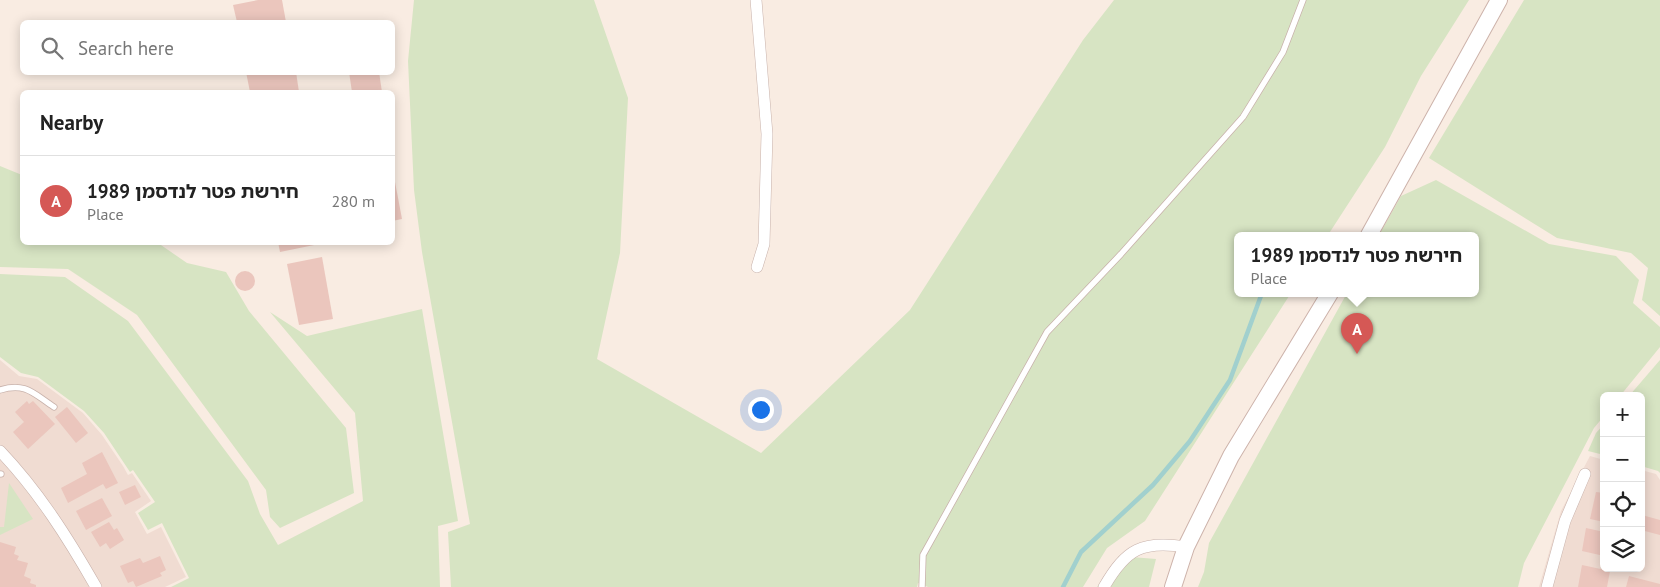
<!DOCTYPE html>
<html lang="en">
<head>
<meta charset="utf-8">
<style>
  body { margin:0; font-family:"PT Sans","Noto Sans Hebrew",sans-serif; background:#f6f6f6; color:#222 }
  .controls { position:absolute; right:15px; bottom:15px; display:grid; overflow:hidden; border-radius:8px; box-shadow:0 2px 12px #0003 }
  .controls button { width:45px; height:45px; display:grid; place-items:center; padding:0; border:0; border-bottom:1px solid #e0e0e0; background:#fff; color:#222; font:25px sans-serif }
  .you { position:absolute; left:760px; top:409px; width:18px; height:18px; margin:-12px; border:4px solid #fff; border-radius:50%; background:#1a73e8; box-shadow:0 0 0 8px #1a73e833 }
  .badge { display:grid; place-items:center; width:32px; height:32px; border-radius:50%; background:#d55855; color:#fff; font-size:16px; font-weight:700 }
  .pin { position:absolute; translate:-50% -41px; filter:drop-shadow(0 1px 2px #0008) }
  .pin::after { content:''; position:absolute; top:26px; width:18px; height:15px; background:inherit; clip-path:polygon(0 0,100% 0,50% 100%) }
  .popup { position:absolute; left:1234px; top:232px; width:245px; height:65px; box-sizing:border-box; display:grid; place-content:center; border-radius:8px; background:#fff; filter:drop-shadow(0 1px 4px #0005); font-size:16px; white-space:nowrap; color:#767676 }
  .popup b { font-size:19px; color:#222 }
  .popup::after { content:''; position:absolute; left:50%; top:100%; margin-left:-10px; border:10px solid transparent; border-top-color:#fff }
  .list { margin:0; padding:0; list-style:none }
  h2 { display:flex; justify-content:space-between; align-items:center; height:65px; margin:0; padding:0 20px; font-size:21px }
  h2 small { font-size:16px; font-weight:400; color:#767676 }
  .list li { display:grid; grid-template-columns:32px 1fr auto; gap:15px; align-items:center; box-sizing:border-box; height:90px; padding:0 20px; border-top:1px solid #e0e0e0 }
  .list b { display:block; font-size:19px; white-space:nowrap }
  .list p { margin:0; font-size:16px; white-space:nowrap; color:#767676 }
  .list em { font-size:16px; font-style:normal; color:#767676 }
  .icon { flex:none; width:28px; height:28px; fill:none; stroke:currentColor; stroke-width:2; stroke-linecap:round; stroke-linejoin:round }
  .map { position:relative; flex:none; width:1660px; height:587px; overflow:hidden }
  .search { position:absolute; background:#fff; box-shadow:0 2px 12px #0003; left:20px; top:20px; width:375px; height:55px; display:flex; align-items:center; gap:12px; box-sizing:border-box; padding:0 18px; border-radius:8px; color:#767676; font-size:19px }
  .panel { position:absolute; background:#fff; box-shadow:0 2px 12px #0003; left:20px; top:90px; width:375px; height:155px; border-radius:8px }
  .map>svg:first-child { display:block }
</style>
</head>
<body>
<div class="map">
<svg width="1660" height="587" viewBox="0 0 1660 587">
  <rect width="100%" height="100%" fill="#f9ece2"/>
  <!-- residential -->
  <g fill="#f0dcd2">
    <path d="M0,360L19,376L37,379L83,413L102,435L123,466L128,475L132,473L151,501L135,512L147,534L161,527L186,577L165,587H0Z"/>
    <path d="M1590,456L1604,460V568H1641V470L1656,474L1660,480V587H1539L1561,511Z"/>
  </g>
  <!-- green -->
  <g fill="#d7e4c3">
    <path d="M414,0H594L628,98L620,253L597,359L761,453L910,310L1083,40L1114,0H1469L1421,76L1385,147L1328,235H1238V293H1291L1145,521L1107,548L1083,587H928L918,583L917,587H451L448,532L470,524L422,252L414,190L408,61Z"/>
    <path d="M1524,0H1660V316L1642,300L1648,268L1631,253L1557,238L1429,158Z"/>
    <path d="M0,166L22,175V242L158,243L187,263L226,272L249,311L346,428L354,493L280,528L270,517L266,490L137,315L68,269L0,267Z"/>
    <path d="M1436,180L1549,244L1616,256L1639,280L1633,303L1660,327V347L1620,396H1604V416L1594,428L1524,563L1518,587H1198L1204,572L1209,543L1347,293H1476V235H1379L1401,196Z"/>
    <path d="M0,274L65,277L128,321L248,481L260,514L278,545L363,501L355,413L270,312L307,336L422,309L458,521L438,526L440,587H171L189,578L162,523L148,530L138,513L155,502L133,470L130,472L104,433L84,411L38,377L21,373L0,357Z"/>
    <path d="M1660,360V473L1658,471L1641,466V396H1629Z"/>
    <path d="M1604,424V455L1588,451L1596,433Z"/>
    <path d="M9,483L33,519L0,535V527H4Z"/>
    <path d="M1119,556L1156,559L1149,587H1097Z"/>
  </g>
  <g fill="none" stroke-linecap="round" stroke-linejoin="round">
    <!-- stream -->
    <path stroke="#a1d0ce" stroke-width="4.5" d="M1063,587L1081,552L1153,485L1190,441L1230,380L1262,293"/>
  </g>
  <!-- building -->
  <g fill="#ebc6bd">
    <path d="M258,0H282L286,22H237L233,5Z"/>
    <path d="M246,72H296L299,92H250Z"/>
    <path d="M349,72H379L382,92H352Z"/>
    <path d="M392,166L402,219L392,221Z"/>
    <path d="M278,242H324V243L280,252Z"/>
    <path d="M322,257L333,319L299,325L287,264Z"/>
    <circle cx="245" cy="281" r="10"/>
    <path d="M27,401L29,404L33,401L55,424L28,449L13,432L24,422L15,412Z"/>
    <path d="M67,407L88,433L76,443L55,417Z"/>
    <path d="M102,452L118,483L106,489L103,484L68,503L61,488L87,474L82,463Z"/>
    <path d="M135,485L141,497L125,505L119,492Z"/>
    <path d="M1596,492L1604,493V522L1590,519Z"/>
    <path d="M102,498L112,516L86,530L76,511Z"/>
    <path d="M1642,515L1660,520V535L1641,530Z"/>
    <path d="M109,522L114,530L117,528L124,540L110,549L106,543L100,547L91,532Z"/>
    <path d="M1586,528L1604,532V556L1582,551Z"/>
    <path d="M0,542L16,547L14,554L19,556L17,560L28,563L24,576L31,579L30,583L36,585V587H0Z"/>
    <path d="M160,556L166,570L160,573L162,576L136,587L133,581L128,583L120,566L140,558L143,563Z"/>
    <path d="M1582,565L1610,571L1607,587H1578Z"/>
    <path d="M1629,576L1660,584V587H1626Z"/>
  </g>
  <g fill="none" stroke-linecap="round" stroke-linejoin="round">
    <!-- lane casing -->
    <g stroke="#c8b2ab" stroke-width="7">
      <g id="lane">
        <path d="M0,390C26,382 34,394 54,407"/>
        <path d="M0,474H1"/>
        <path d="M922,587L923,555L1047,332L1121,254L1243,117L1283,52L1303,0"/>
      </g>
    </g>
    <!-- street casing -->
    <g stroke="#c8b2ab" stroke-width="12">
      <g id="street">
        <path d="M756,0L767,134L764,244L757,267"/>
        <path d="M0,451C39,492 68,538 96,587"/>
        <path d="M1104,587C1126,549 1142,540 1186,547"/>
        <path d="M1547,587L1565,521L1585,474"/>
      </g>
    </g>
    <!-- secondary casing -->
    <g stroke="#cdb3ab" stroke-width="18">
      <g id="secondary">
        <path d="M1369,235L1499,0"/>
        <path d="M1173,587L1186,547L1231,456L1330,293"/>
      </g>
    </g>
    <!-- lane -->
    <use href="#lane" stroke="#fff" stroke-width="5.5"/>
    <!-- street -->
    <use href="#street" stroke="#fff" stroke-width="11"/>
    <!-- secondary -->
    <use href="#secondary" stroke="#fff" stroke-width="16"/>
  </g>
</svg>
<div class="controls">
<button>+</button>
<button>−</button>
<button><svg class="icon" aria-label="locate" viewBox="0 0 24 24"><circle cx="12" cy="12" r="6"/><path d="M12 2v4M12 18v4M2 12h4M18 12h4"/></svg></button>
<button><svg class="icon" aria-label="layers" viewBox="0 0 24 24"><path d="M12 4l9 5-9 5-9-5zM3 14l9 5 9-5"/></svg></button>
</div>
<div class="you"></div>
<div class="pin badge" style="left:1357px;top:354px">A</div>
<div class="popup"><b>חירשת פטר לנדסמן 1989</b>Place</div>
<div class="search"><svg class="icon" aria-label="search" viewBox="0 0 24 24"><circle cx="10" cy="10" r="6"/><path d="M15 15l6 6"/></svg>Search here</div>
<section class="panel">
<h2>Nearby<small></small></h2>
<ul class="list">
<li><span class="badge">A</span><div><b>חירשת פטר לנדסמן 1989</b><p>Place</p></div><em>280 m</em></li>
</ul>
</section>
</div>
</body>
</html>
